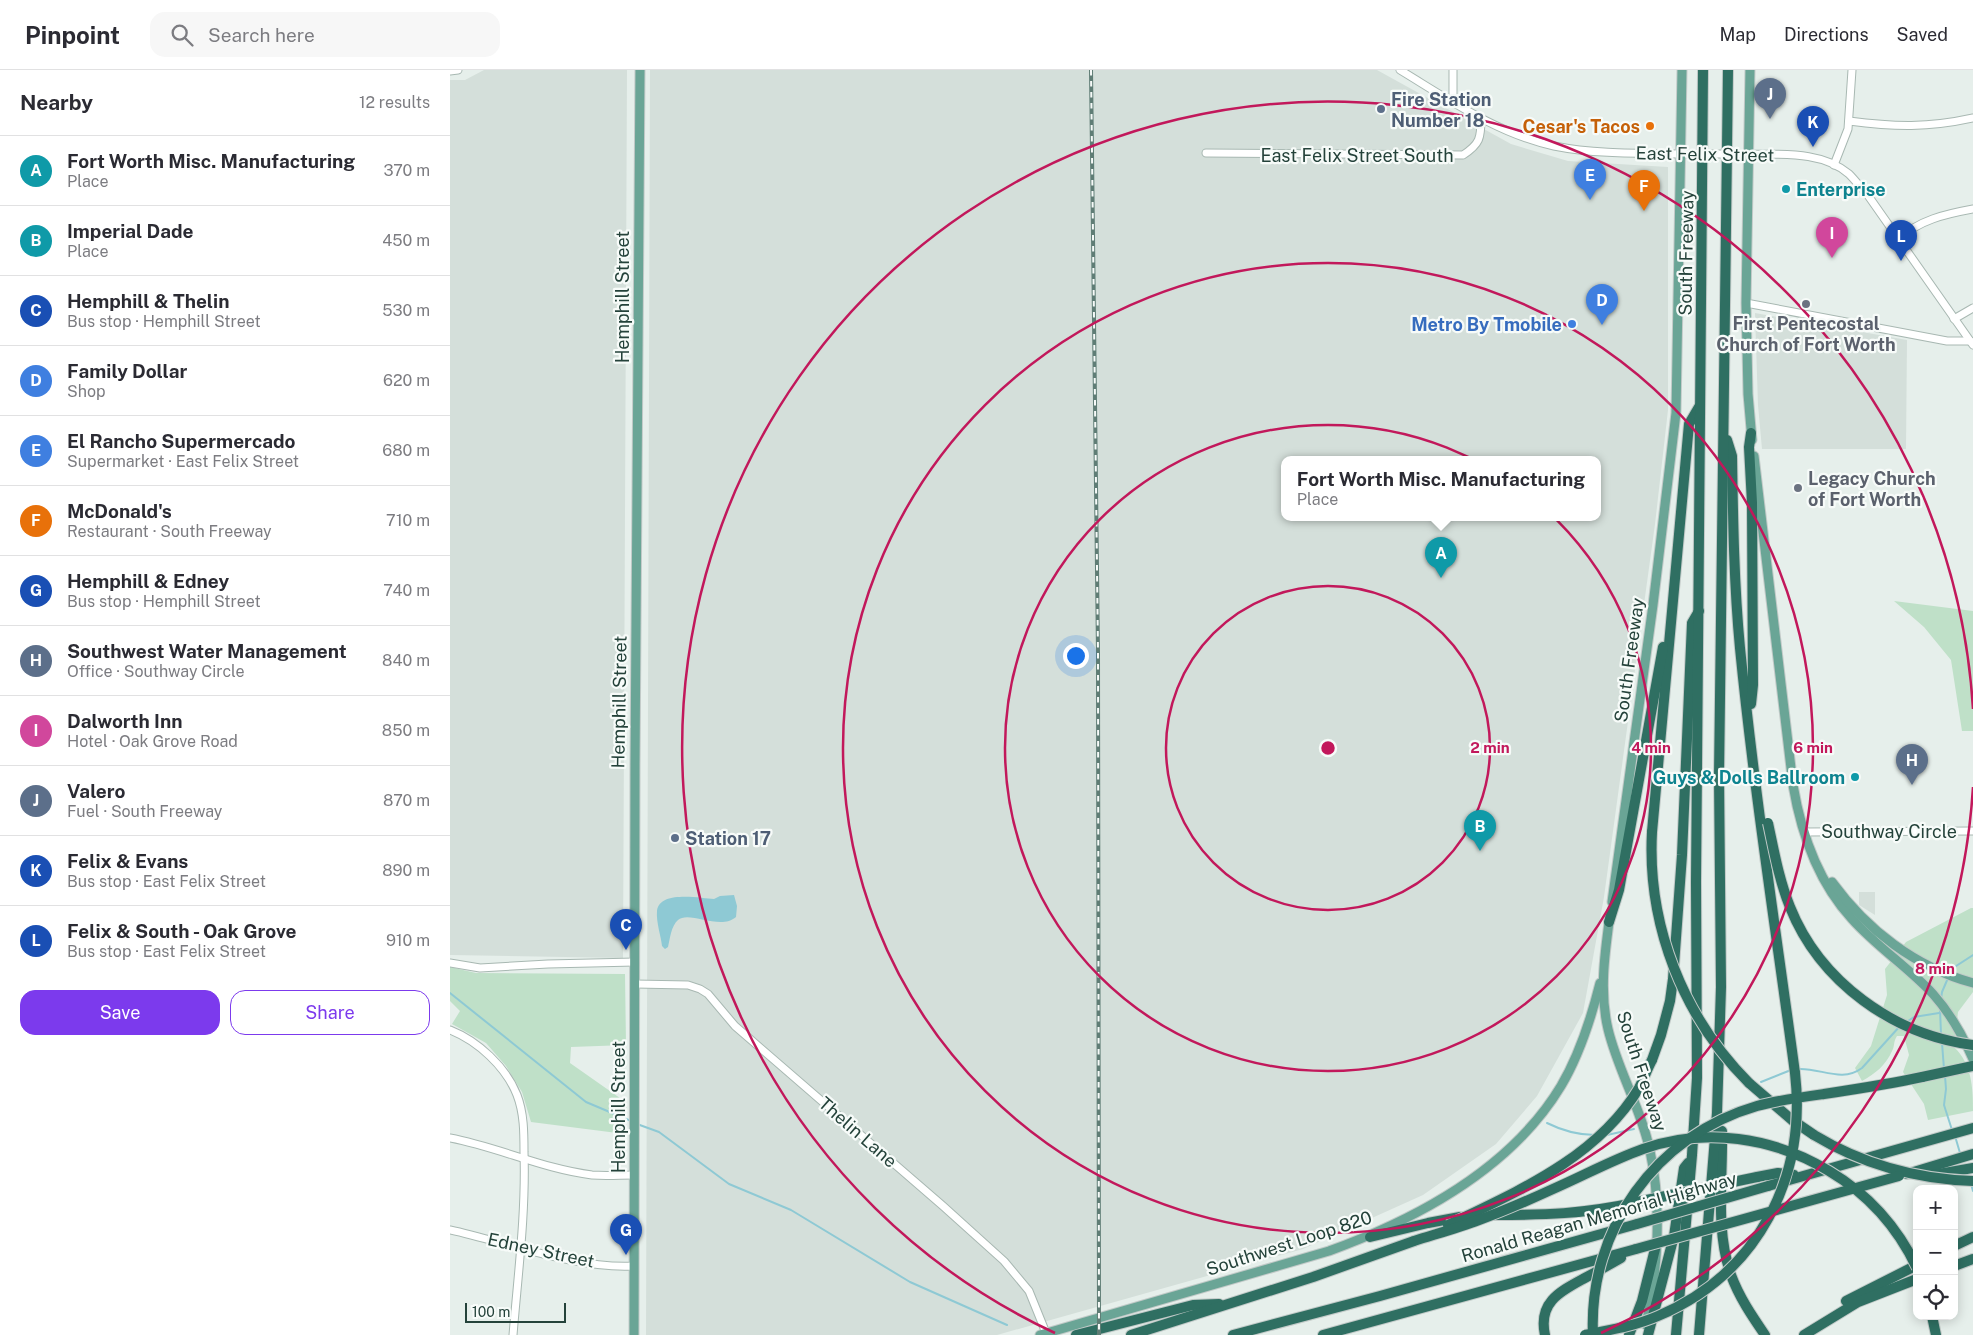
<!DOCTYPE html>
<html lang="en">
<head>
<meta charset="utf-8">
<style>
  body { margin:0; font-family:"Public Sans",sans-serif; background:#f7f7f7; color:#2b2b33 }
  .controls { position:absolute; right:15px; bottom:15px; display:grid; overflow:hidden; border-radius:10px; box-shadow:0 2px 12px #0003 }
  .controls button { width:45px; height:45px; display:grid; place-items:center; padding:0; border:0; border-bottom:1px solid #e1e1e2; background:#fff; color:#2b2b33; font:25px sans-serif }
  .scale { position:absolute; left:15px; bottom:12px; width:101px; box-sizing:border-box; padding-left:5px; border:2px solid #24423a; border-top:0; font-size:14px; line-height:18px; white-space:nowrap; color:#24423a; -webkit-text-stroke:4px #f7fbf9; paint-order:stroke }
  .you { position:absolute; left:625px; top:585px; width:18px; height:18px; margin:-12px; border:4px solid #fff; border-radius:50%; background:#1a73e8; box-shadow:0 0 0 8px #1a73e833 }
  .badge { display:grid; place-items:center; width:32px; height:32px; border-radius:50%; background:#7c3aed; color:#fff; font-size:16px; font-weight:700 }
  .pin { position:absolute; translate:-50% -41px; filter:drop-shadow(0 1px 2px #0008) }
  .pin::after { content:''; position:absolute; top:26px; width:18px; height:15px; background:inherit; clip-path:polygon(0 0,100% 0,50% 100%) }
  .popup { position:absolute; left:831px; top:386px; width:320px; height:65px; box-sizing:border-box; display:grid; place-content:center; border-radius:10px; background:#fff; filter:drop-shadow(0 1px 4px #0005); font-size:16px; white-space:nowrap; color:#7c7c81 }
  .popup b { font-size:19px; color:#2b2b33 }
  .popup::after { content:''; position:absolute; left:50%; top:100%; margin-left:-10px; border:10px solid transparent; border-top-color:#fff }
  .list { margin:0; padding:0; list-style:none }
  h2 { display:flex; justify-content:space-between; align-items:center; height:65px; margin:0; padding:0 20px; font-size:21px }
  h2 small { font-size:16px; font-weight:400; color:#7c7c81 }
  .list li { display:grid; grid-template-columns:32px 1fr auto; gap:15px; align-items:center; box-sizing:border-box; height:70px; padding:0 20px; border-top:1px solid #e1e1e2 }
  .list b { display:block; font-size:19px; white-space:nowrap }
  .list p { margin:0; font-size:16px; white-space:nowrap; color:#7c7c81 }
  .list em { font-size:16px; font-style:normal; color:#7c7c81 }
  .actions { display:flex; gap:10px; padding:15px 20px }
  .actions a { flex:1; padding:11px 0; border:1px solid #7c3aed; border-radius:15px; text-align:center; font-size:18px; color:#7c3aed }
  .actions .main { background:#7c3aed; color:#fff }
  .icon { flex:none; width:28px; height:28px; fill:none; stroke:currentColor; stroke-width:2; stroke-linecap:round; stroke-linejoin:round }
  .map { position:relative; flex:none; width:1523px; height:1265px; overflow:hidden }
  header { display:flex; align-items:center; gap:30px; box-sizing:border-box; height:70px; padding:0 25px; background:#fff; border-bottom:1px solid #e1e1e2 }
  header strong { font-size:24px }
  nav { display:flex; gap:28px; margin-inline-start:auto; font-size:18px }
  .search { width:350px; height:45px; background:#f7f7f7; display:flex; align-items:center; gap:12px; box-sizing:border-box; padding:0 18px; border-radius:15px; color:#7c7c81; font-size:19px }
  main { display:flex }
  aside { flex:1; background:#fff }
  .map>svg:first-child { display:block }
</style>
</head>
<body>
<header>
<strong>Pinpoint</strong>
<div class="search"><svg class="icon" aria-label="search" viewBox="0 0 24 24"><circle cx="10" cy="10" r="6"/><path d="M15 15l6 6"/></svg>Search here</div>
<nav><a>Map</a><a>Directions</a><a>Saved</a></nav>
</header>
<main>
<aside>
<h2>Nearby<small>12 results</small></h2>
<ul class="list">
<li><span class="badge" style="background:#0f9aa8">A</span><div><b>Fort Worth Misc. Manufacturing</b><p>Place</p></div><em>370 m</em></li>
<li><span class="badge" style="background:#0f9aa8">B</span><div><b>Imperial Dade</b><p>Place</p></div><em>450 m</em></li>
<li><span class="badge" style="background:#1a4fb4">C</span><div><b>Hemphill &amp; Thelin</b><p>Bus stop · Hemphill Street</p></div><em>530 m</em></li>
<li><span class="badge" style="background:#3f7fe0">D</span><div><b>Family Dollar</b><p>Shop</p></div><em>620 m</em></li>
<li><span class="badge" style="background:#3f7fe0">E</span><div><b>El Rancho Supermercado</b><p>Supermarket · East Felix Street</p></div><em>680 m</em></li>
<li><span class="badge" style="background:#e8710a">F</span><div><b>McDonald's</b><p>Restaurant · South Freeway</p></div><em>710 m</em></li>
<li><span class="badge" style="background:#1a4fb4">G</span><div><b>Hemphill &amp; Edney</b><p>Bus stop · Hemphill Street</p></div><em>740 m</em></li>
<li><span class="badge" style="background:#5c6f8a">H</span><div><b>Southwest Water Management</b><p>Office · Southway Circle</p></div><em>840 m</em></li>
<li><span class="badge" style="background:#d1479c">I</span><div><b>Dalworth Inn</b><p>Hotel · Oak Grove Road</p></div><em>850 m</em></li>
<li><span class="badge" style="background:#5c6f8a">J</span><div><b>Valero</b><p>Fuel · South Freeway</p></div><em>870 m</em></li>
<li><span class="badge" style="background:#1a4fb4">K</span><div><b>Felix &amp; Evans</b><p>Bus stop · East Felix Street</p></div><em>890 m</em></li>
<li><span class="badge" style="background:#1a4fb4">L</span><div><b>Felix &amp; South - Oak Grove</b><p>Bus stop · East Felix Street</p></div><em>910 m</em></li>
</ul>
<div class="actions"><a class="main">Save</a><a>Share</a></div>
</aside>
<div class="map">
<svg width="1523" height="1265" viewBox="0 0 1523 1265">
  <rect width="100%" height="100%" fill="#e6efeb"/>
  <!-- built -->
  <g fill="#d4dfda" fill-rule="evenodd">
    <path d="M34,0H177L173,888L0,885V10H15Z"/>
    <path d="M200,0H927L1061,74L1118,91L1218,97V340L1205,454L1154,827L1133,943L1087,1026L1046,1074L973,1125L853,1179L547,1265H196ZM835,389H1147V447H835Z"/>
    <path d="M1305,243L1457,270L1456,379H1312L1308,335Z"/>
    <path d="M1409,822H1425V845L1409,835Z"/>
  </g>
  <!-- green -->
  <g fill="#bfe0c8">
    <path d="M1444,531L1523,541V661H1512L1501,590L1474,557Z"/>
    <path d="M1521,838H1523V922L1508,942L1504,977C1522,994 1523,1018 1523,1041L1478,1050L1474,1034L1453,1002L1459,985L1454,966H1447C1443,972 1445,976 1442,981C1436,995 1425,1004 1412,1011L1405,998L1421,976L1437,925L1435,899L1456,872Z"/>
    <path d="M0,897L26,903L175,904L176,975L121,977L120,993L177,1033L175,1064L81,1052L72,1022L56,996L36,973L2,954L10,941L0,931Z"/>
  </g>
  <!-- water -->
  <path fill="#8ec9d4" d="M284,825L287,836L286,847C270,861 239,840 228,850C221,856 220,869 218,877L215,879L212,876C211,866 206,852 207,841C209,820 250,828 264,829L270,826Z"/>
  <g fill="none" stroke-linecap="round" stroke-linejoin="round">
    <!-- stream -->
    <g stroke="#8ec9d4" stroke-width="2">
      <path d="M1500,903L1503,898L1523,885"/>
      <path d="M0,923L136,1032L181,1051"/>
      <path d="M1491,929L1492,922L1498,908"/>
      <path d="M1490,939L1491,964"/>
      <path d="M1458,951L1464,947L1489,943"/>
      <path d="M1492,973L1494,999"/>
      <path d="M1349,999C1371,998 1392,1013 1412,998L1450,956"/>
      <path d="M1495,1006L1496,1019L1494,1035L1502,1060"/>
      <path d="M1311,1012L1341,1000"/>
      <path d="M1097,1053C1111,1060 1128,1065 1145,1065"/>
      <path d="M187,1054L209,1062L279,1114L341,1140L460,1212L557,1255"/>
      <path d="M1157,1065L1184,1059"/>
      <path d="M1505,1066L1510,1083"/>
      <path d="M1521,1114L1523,1121"/>
    </g>
    <!-- minor casing -->
    <g stroke="#a8b8b2" stroke-width="9">
      <g id="minor">
        <path d="M950,0C998,29 1048,64 1104,76C1149,85 1196,83 1242,84"/>
        <path d="M1003,0V32"/>
        <path d="M0,1L8,0"/>
        <path d="M1399,51C1445,57 1478,58 1523,48"/>
        <path d="M756,83L1013,85C1030,74 1031,68 1031,48"/>
        <path d="M1295,84C1329,85 1371,80 1399,104C1405,110 1411,118 1417,124L1523,275"/>
        <path d="M1384,95L1398,59L1402,0"/>
        <path d="M1448,170C1468,150 1496,144 1523,139"/>
        <path d="M1296,233L1497,271H1520"/>
        <path d="M1504,249L1523,238"/>
        <path d="M1355,762L1523,761"/>
        <path d="M0,893L30,898L98,894L185,892"/>
        <path d="M185,914L238,915L250,919L258,924L285,956L493,1136L554,1191L579,1221L596,1263"/>
        <path d="M0,960C28,971 56,997 67,1025C74,1043 74,1063 74,1082C76,1143 68,1204 63,1265"/>
        <path d="M0,1068C48,1077 93,1099 142,1105C156,1106 170,1105 184,1105"/>
        <path d="M0,1160C55,1172 127,1199 183,1196"/>
      </g>
    </g>
    <!-- major casing -->
    <g stroke="#c2cac8" stroke-width="11">
      <g id="major">
        <path d="M1300,0L1296,233L1298,324L1302,370"/>
        <path d="M1304,386L1343,715C1351,763 1369,813 1402,849C1427,877 1458,897 1483,924C1500,943 1513,966 1523,989"/>
        <path d="M1382,812C1417,860 1465,897 1523,913"/>
        <path d="M1162,832L1203,535L1226,343L1232,0"/>
        <path d="M1160,845C1155,882 1149,921 1158,959C1168,1001 1191,1038 1200,1081C1212,1135 1208,1201 1196,1255"/>
        <path d="M184,1265L185,695L190,0"/>
        <path d="M590,1265L879,1181C967,1149 1061,1099 1111,1016C1130,984 1141,949 1150,913"/>
      </g>
    </g>
    <!-- highway casing -->
    <g stroke="#c2cac8" stroke-width="12">
      <g id="highway">
        <path d="M1277,370L1282,386C1283,450 1284,515 1290,578C1304,720 1326,861 1345,1003"/>
        <path d="M1301,634L1303,615L1302,433L1299,377L1301,363"/>
        <path d="M1202,762L1239,354L1249,337"/>
        <path d="M1159,852L1169,820L1213,577"/>
        <path d="M1202,990L1211,965L1220,931L1223,909L1232,785L1242,553L1249,541"/>
        <path d="M1472,1007L1523,996"/>
        <path d="M1299,1013L1342,1050L1364,1065"/>
        <path d="M1272,1061C1273,1108 1265,1160 1281,1205C1289,1227 1302,1246 1315,1265"/>
        <path d="M1457,1104L1523,1084"/>
        <path d="M1483,1105L1523,1098"/>
        <path d="M1307,1107L1328,1103L1344,1105"/>
        <path d="M1318,1116L1523,1058"/>
        <path d="M1044,1145C1095,1145 1133,1144 1184,1133"/>
        <path d="M920,1167L978,1153L1010,1147"/>
        <path d="M1504,1176L1523,1167"/>
        <path d="M1504,1196L1523,1189"/>
        <path d="M1396,1231L1467,1195"/>
        <path d="M1482,1246L1486,1265"/>
        <path d="M626,1265L743,1235L769,1234"/>
        <path d="M681,1265L863,1207L964,1171"/>
        <path d="M783,1265L930,1226L1187,1154"/>
        <path d="M873,1265L1186,1179"/>
        <path d="M1095,1265C1088,1233 1109,1222 1133,1209C1146,1202 1159,1195 1171,1188"/>
        <path d="M1179,1265L1192,1231L1205,1179"/>
        <path d="M1198,1265L1224,1166L1234,1098L1238,1093"/>
        <path d="M1226,1265L1242,1085L1247,1008L1246,812L1253,0"/>
        <path d="M1249,1265L1267,1043L1271,917L1269,706L1278,0"/>
        <path d="M1354,1265L1408,1232L1467,1209"/>
      </g>
    </g>
    <!-- minor -->
    <use href="#minor" stroke="#fff" stroke-width="7"/>
    <!-- major -->
    <use href="#major" stroke="#6aa596" stroke-width="9"/>
    <!-- highway -->
    <use href="#highway" stroke="#2f6f62" stroke-width="10"/>
    <!-- rail casing -->
    <g stroke="#5f7d75" stroke-width="4">
      <path id="rail" d="M641,0L648,582L649,1265"/>
    </g>
    <!-- rail -->
    <use href="#rail" stroke="#f7fbf9" stroke-width="2" stroke-dasharray="5.5" stroke-linecap="butt"/>
    <!-- minor-bridge casing -->
    <g stroke="#a8b8b2" stroke-width="9" stroke-linecap="butt">
      <path id="minor-bridge" d="M1242,84H1290"/>
    </g>
    <!-- highway-bridge casing -->
    <g stroke="#c2cac8" stroke-width="12" stroke-linecap="butt">
      <g id="highway-bridge">
        <path d="M1318,753C1324,781 1329,810 1340,837C1370,912 1444,965 1523,975"/>
        <path d="M1202,762C1197,855 1233,947 1299,1013"/>
        <path d="M1364,1065C1412,1094 1467,1109 1523,1111"/>
        <path d="M1187,1132L1307,1107"/>
        <path d="M1187,1154L1318,1116"/>
        <path d="M998,1155C1068,1121 1147,1088 1189,1018C1194,1009 1197,999 1202,990"/>
        <path d="M964,1171C986,1164 1008,1158 1029,1150C1054,1141 1079,1130 1103,1119C1133,1106 1162,1090 1193,1079C1255,1057 1323,1067 1379,1101C1418,1124 1447,1156 1467,1198"/>
        <path d="M1186,1179L1449,1106"/>
        <path d="M1135,1265C1160,1260 1185,1256 1208,1246C1308,1204 1357,1107 1345,1003"/>
        <path d="M1143,1265C1138,1160 1206,1065 1307,1036C1329,1030 1352,1027 1374,1024C1407,1019 1440,1014 1472,1007"/>
      </g>
    </g>
    <!-- minor-bridge -->
    <use href="#minor-bridge" stroke="#fff" stroke-width="7"/>
    <!-- highway-bridge -->
    <use href="#highway-bridge" stroke="#2f6f62" stroke-width="10"/>
  </g>
  <!-- distance rings -->
  <g fill="none" stroke="#c2185b" stroke-width="2.5">
    <circle cx="878" cy="678" r="162"/>
    <circle cx="878" cy="678" r="323"/>
    <circle cx="878" cy="678" r="485"/>
    <path d="M1523 717A646 646 0 0 1 1151 1263M605 1263A646 646 0 1 1 1523 639"/>
  </g>
  <!-- markers -->
  <g fill="#5c6f8a" stroke="#f7fbf9" stroke-width="2">
    <circle cx="931" cy="39" r="5"/>
    <circle cx="225" cy="768" r="5"/>
  </g>
  <circle fill="#e8710a" stroke="#f7fbf9" stroke-width="2" cx="1200" cy="56" r="5"/>
  <g fill="#0f9aa8" stroke="#f7fbf9" stroke-width="2">
    <circle cx="1336" cy="119" r="5"/>
    <circle cx="1405" cy="707" r="5"/>
  </g>
  <g fill="#6b7280" stroke="#f7fbf9" stroke-width="2">
    <circle cx="1356" cy="234" r="5"/>
    <circle cx="1348" cy="418" r="5"/>
  </g>
  <circle fill="#3f7fe0" stroke="#f7fbf9" stroke-width="2" cx="1122" cy="254" r="5"/>
  <g text-anchor="middle" dominant-baseline="central" stroke-width="4.5" stroke-linejoin="round" paint-order="stroke">
    <!-- service labels -->
    <g font-size="18" font-weight="bold" fill="#4e5e75" stroke="#f7fbf9" text-anchor="start">
      <text x="941" y="29">Fire Station<tspan x="941" dy="21">Number 18</tspan></text>
      <text x="235" y="768">Station 17</text>
    </g>
    <!-- food labels -->
    <g font-size="18" font-weight="bold" fill="#c56008" stroke="#f7fbf9" text-anchor="end">
      <text x="1190" y="56">Cesar's Tacos</text>
    </g>
    <!-- street labels -->
    <g font-size="18" fill="#24423a" stroke="#f7fbf9">
      <text transform="translate(1255 84) rotate(1)">East Felix Street</text>
      <text x="907" y="85">East Felix Street South</text>
      <text transform="translate(1236 183) rotate(-89)">South Freeway</text>
      <text transform="translate(172 227) rotate(-90)">Hemphill Street</text>
      <text transform="translate(1179 590) rotate(-82)">South Freeway</text>
      <text transform="translate(169 632) rotate(-89)">Hemphill Street</text>
      <text x="1439" y="761">Southway Circle</text>
      <text transform="translate(1192 1001) rotate(72)">South Freeway</text>
      <text transform="translate(168 1037) rotate(-90)">Hemphill Street</text>
      <text transform="translate(408 1062) rotate(41)">Thelin Lane</text>
      <text transform="translate(1149 1147) rotate(-16)">Ronald Reagan Memorial Highway</text>
      <text transform="translate(839 1173) rotate(-18)">Southwest Loop 820</text>
      <text transform="translate(91 1180) rotate(12)">Edney Street</text>
    </g>
    <!-- culture labels -->
    <g font-size="18" font-weight="bold" fill="#0d838f" stroke="#f7fbf9" text-anchor="start">
      <text x="1346" y="119">Enterprise</text>
      <text x="1395" y="707" text-anchor="end">Guys &amp; Dolls Ballroom</text>
    </g>
    <!-- worship labels -->
    <g font-size="18" font-weight="bold" fill="#5b616d" stroke="#f7fbf9">
      <text x="1356" y="253">First Pentecostal<tspan x="1356" dy="21">Church of Fort Worth</tspan></text>
      <text x="1358" y="408" text-anchor="start">Legacy Church<tspan x="1358" dy="21">of Fort Worth</tspan></text>
    </g>
    <!-- shop labels -->
    <g font-size="18" font-weight="bold" fill="#366cbe" stroke="#f7fbf9" text-anchor="end">
      <text x="1112" y="254">Metro By Tmobile</text>
    </g>
  </g>
  <circle cx="878" cy="678" r="8" fill="#c2185b" stroke="#f7fbf9" stroke-width="2.5"/>
  <g font-size="15" text-anchor="middle" font-weight="bold" fill="#c2185b" stroke="#f7fbf9" stroke-width="4.5" stroke-linejoin="round" paint-order="stroke">
    <text x="1040" y="683">2 min</text>
    <text x="1201" y="683">4 min</text>
    <text x="1363" y="683">6 min</text>
    <text x="1485" y="904">8 min</text>
  </g>
</svg>
<div class="controls">
<button>+</button>
<button>−</button>
<button><svg class="icon" aria-label="locate" viewBox="0 0 24 24"><circle cx="12" cy="12" r="6"/><path d="M12 2v4M12 18v4M2 12h4M18 12h4"/></svg></button>
</div>
<div class="scale">100 m</div>
<div class="you"></div>
<div class="pin badge" style="left:991px;top:508px;background:#0f9aa8">A</div>
<div class="popup"><b>Fort Worth Misc. Manufacturing</b>Place</div>
<div class="pin badge" style="left:1030px;top:781px;background:#0f9aa8">B</div>
<div class="pin badge" style="left:176px;top:880px;background:#1a4fb4">C</div>
<div class="pin badge" style="left:1152px;top:255px;background:#3f7fe0">D</div>
<div class="pin badge" style="left:1140px;top:130px;background:#3f7fe0">E</div>
<div class="pin badge" style="left:1194px;top:141px;background:#e8710a">F</div>
<div class="pin badge" style="left:176px;top:1185px;background:#1a4fb4">G</div>
<div class="pin badge" style="left:1462px;top:715px;background:#5c6f8a">H</div>
<div class="pin badge" style="left:1382px;top:188px;background:#d1479c">I</div>
<div class="pin badge" style="left:1320px;top:49px;background:#5c6f8a">J</div>
<div class="pin badge" style="left:1363px;top:77px;background:#1a4fb4">K</div>
<div class="pin badge" style="left:1451px;top:191px;background:#1a4fb4">L</div>
</div>
</main>
</body>
</html>
